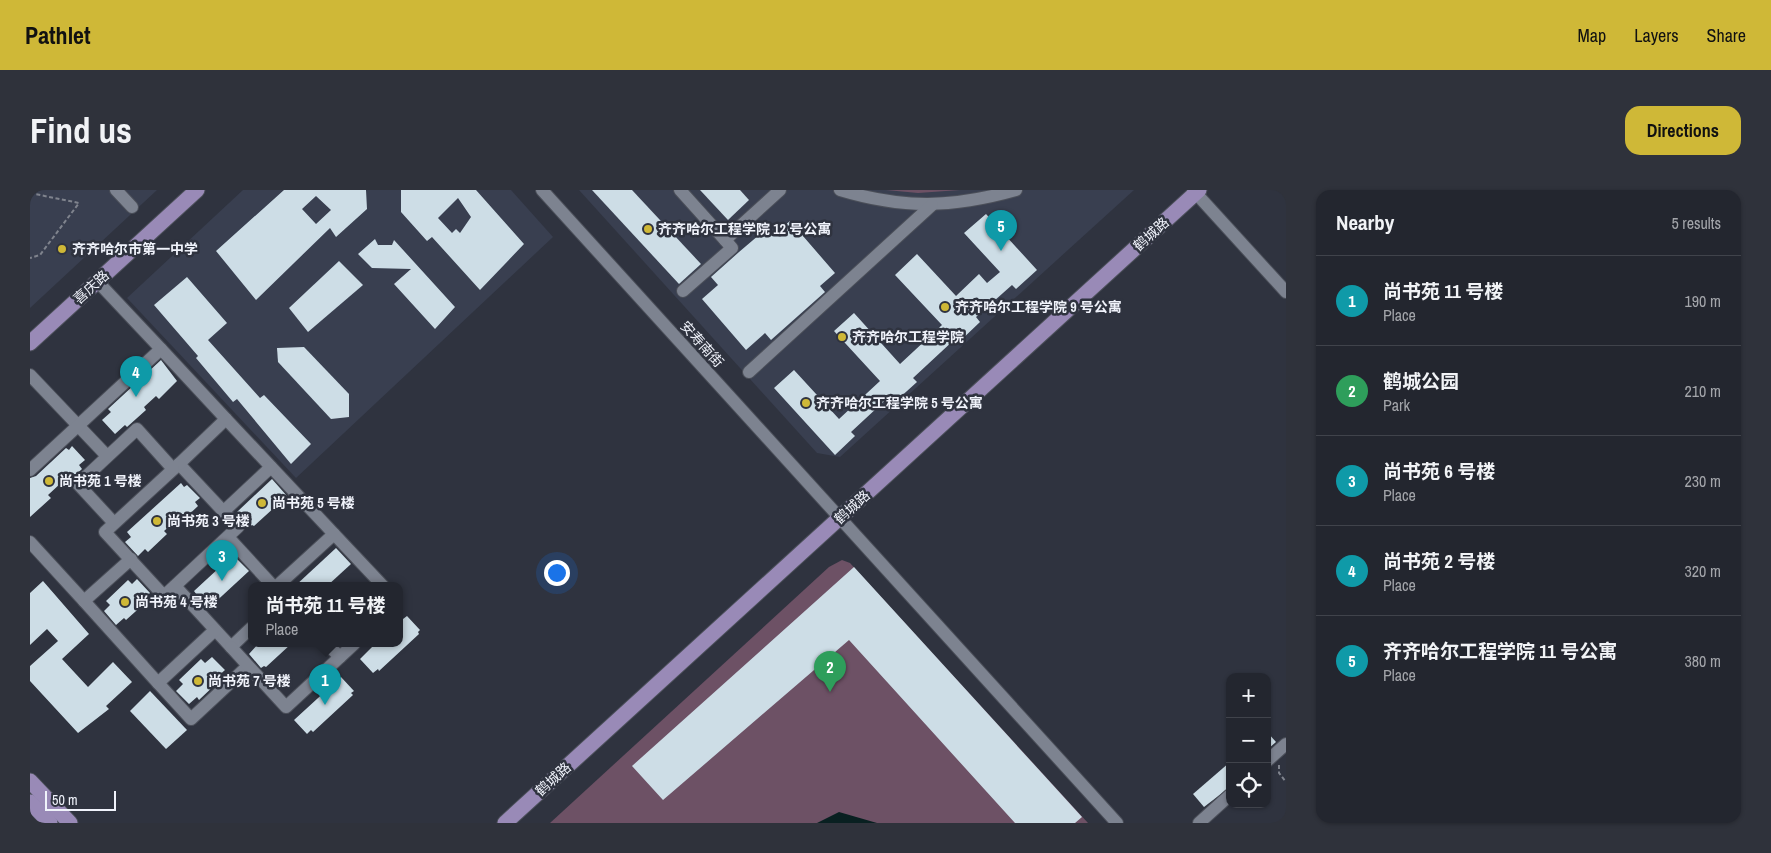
<!DOCTYPE html>
<html lang="en">
<head>
<meta charset="utf-8">
<style>
  body { margin:0; font-family:"Archivo Narrow","Noto Sans SC",sans-serif; background:#2f323b; color:#f1f3f6 }
  .controls { position:absolute; right:15px; bottom:15px; display:grid; overflow:hidden; border-radius:10px; box-shadow:0 1px 4px #0004 }
  .controls button { width:45px; height:45px; display:grid; place-items:center; padding:0; border:0; border-bottom:1px solid #40434b; background:#23262f; color:#f1f3f6; font:25px sans-serif }
  .scale { position:absolute; left:15px; bottom:12px; width:71px; box-sizing:border-box; padding-left:5px; border:2px solid #f0f3fb; border-top:0; font-size:14px; line-height:18px; white-space:nowrap; color:#f0f3fb; -webkit-text-stroke:4px #2f333f; paint-order:stroke }
  .you { position:absolute; left:526px; top:382px; width:18px; height:18px; margin:-12px; border:4px solid #fff; border-radius:50%; background:#1a73e8; box-shadow:0 0 0 8px #1a73e833 }
  .badge { display:grid; place-items:center; width:32px; height:32px; border-radius:50%; background:#cfb837; color:#fff; font-size:16px; font-weight:700 }
  .pin { position:absolute; translate:-50% -41px; filter:drop-shadow(0 1px 2px #0008) }
  .pin::after { content:''; position:absolute; top:26px; width:18px; height:15px; background:inherit; clip-path:polygon(0 0,100% 0,50% 100%) }
  .popup { position:absolute; left:218px; top:392px; width:155px; height:65px; box-sizing:border-box; display:grid; place-content:center; border-radius:10px; background:#23262f; filter:drop-shadow(0 1px 4px #0005); font-size:16px; white-space:nowrap; color:#a3a5aa }
  .popup b { font-size:19px; color:#f1f3f6 }
  .popup::after { content:''; position:absolute; left:50%; top:100%; margin-left:-10px; border:10px solid transparent; border-top-color:#23262f }
  .list { margin:0; padding:0; list-style:none }
  h2 { display:flex; justify-content:space-between; align-items:center; height:65px; margin:0; padding:0 20px; font-size:21px }
  h2 small { font-size:16px; font-weight:400; color:#a3a5aa }
  .list li { display:grid; grid-template-columns:32px 1fr auto; gap:15px; align-items:center; box-sizing:border-box; height:90px; padding:0 20px; border-top:1px solid #40434b }
  .list b { display:block; font-size:19px; white-space:nowrap }
  .list p { margin:0; font-size:16px; white-space:nowrap; color:#a3a5aa }
  .list em { font-size:16px; font-style:normal; color:#a3a5aa }
  .icon { flex:none; width:28px; height:28px; fill:none; stroke:currentColor; stroke-width:2; stroke-linecap:round; stroke-linejoin:round }
  .map { position:relative; flex:none; width:1256px; height:633px; overflow:hidden; border-radius:15px }
  header { display:flex; align-items:center; gap:30px; box-sizing:border-box; height:70px; padding:0 25px; background:#cfb837; color:#111 }
  header strong { font-size:24px }
  nav { display:flex; gap:28px; margin-inline-start:auto; font-size:18px }
  .intro { display:flex; align-items:center; justify-content:space-between; box-sizing:border-box; height:120px; padding:0 30px }
  h1 { margin:0; font-size:35px }
  .button { padding:12px 22px; border-radius:15px; background:#cfb837; color:#111; font-size:18px; font-weight:700 }
  main { display:flex; gap:30px; padding:0 30px }
  aside { flex:1; background:#23262f; border-radius:15px; box-shadow:0 1px 4px #0004 }
  .map>svg:first-child { display:block }
</style>
</head>
<body>
<header>
<strong>Pathlet</strong>
<nav><a>Map</a><a>Layers</a><a>Share</a></nav>
</header>
<div class="intro"><h1>Find us</h1><a class="button">Directions</a></div>
<main>
<div class="map">
<svg width="1256" height="633" viewBox="0 0 1256 633">
  <rect width="100%" height="100%" fill="#2f333f"/>
  <!-- built -->
  <g fill="#393f50">
    <path d="M0,0H127L0,118Z"/>
    <path d="M213,0H481L523,47L266,288L97,108Z"/>
    <path d="M549,0H1104L810,267L787,263Z"/>
  </g>
  <!-- green -->
  <g fill="#6d5165">
    <path d="M856,0H930L888,3Z"/>
    <path d="M812,370L820,373L1058,633H520L799,377Z"/>
  </g>
  <!-- water -->
  <path fill="#092021" d="M809,622L847,633H787Z"/>
  <!-- building -->
  <g fill="#cddde6" fill-rule="evenodd">
    <path d="M254,0H336L337,19L306,47L300,38L226,110L186,61ZM286,6L301,20L286,34L272,19Z"/>
    <path d="M371,0H446L494,54L450,100L402,47L397,51L371,22ZM428,8L441,27L430,43L426,39L422,43L408,28Z"/>
    <path d="M562,0H602L671,74L649,94Z"/>
    <path d="M670,0H710L719,10L698,30Z"/>
    <path d="M956,24L1007,80L986,99L982,95L946,127L950,132L928,153L925,149L883,188L887,192L867,210L862,204L821,242L825,246L805,265L744,198L764,180L809,229L850,191L804,141L824,123L870,174L912,135L865,85L887,64L926,106L949,84L957,93L970,82L934,43Z"/>
    <path d="M760,31L805,83L790,96L795,102L741,150L735,143L716,160L672,109L688,95L681,87L709,62L736,39L742,46Z"/>
    <path d="M345,49L348,55H362L364,50L425,117L405,139L364,94L381,79L342,78L328,64Z"/>
    <path d="M309,71L333,95L278,142L259,118Z"/>
    <path d="M157,87L197,133L178,150L230,208L234,205L281,254L261,274L207,209L203,212L166,168L168,166L124,115Z"/>
    <path d="M274,157L319,204V227L301,229L248,172L247,158Z"/>
    <path d="M131,170L147,191L129,209L126,206L114,217L116,220L97,237L95,235L85,244L72,230L81,222L78,219Z"/>
    <path d="M42,256L55,270L49,275L52,279L33,296L31,293L18,305L21,308L0,327V288L6,286L36,258L39,260Z"/>
    <path d="M242,289L257,306L224,336L222,335L218,339L206,323L208,321Z"/>
    <path d="M151,293L154,297L157,295L170,308L165,312L168,316L150,333L147,330L134,341L137,344L118,362L115,359L108,366L95,352L101,347L97,342Z"/>
    <path d="M306,358L321,374L297,396H265Z"/>
    <path d="M203,365L219,381L180,417L178,416L176,418L164,401Z"/>
    <path d="M824,377L1052,627L1045,633H985L819,450L633,610L602,576Z"/>
    <path d="M107,389L120,403L112,410L115,413L96,430L94,428L86,435L74,421L80,415L76,411L98,390L102,394Z"/>
    <path d="M13,391L59,444L32,469L58,497L83,472L102,492L76,516L79,519L48,543L0,491V476L28,451L17,439L0,455V403Z"/>
    <path d="M377,426L390,440L388,442L389,444L349,481L348,479L343,483L330,469L345,454H369V432Z"/>
    <path d="M228,454H261L236,477L234,476L231,478L219,464Z"/>
    <path d="M182,467L195,480L185,489L188,492L169,510L167,507L159,514L146,501L153,494L149,490L171,469L175,473Z"/>
    <path d="M311,487L324,501L321,503L323,505L283,542L281,540L277,544L264,530Z"/>
    <path d="M120,501L157,540L136,559L100,521Z"/>
    <path d="M1237,542L1246,552L1237,560Z"/>
    <path d="M1200,572V597L1174,617L1163,604Z"/>
  </g>
  <g fill="none" stroke-linecap="round" stroke-linejoin="round">
    <!-- minor casing -->
    <g stroke="#4b4f59" stroke-width="14">
      <g id="minor">
        <path d="M86,0L102,17"/>
        <path d="M512,0L1087,633"/>
        <path d="M650,0L695,50L750,0"/>
        <path d="M810,0C873,19 922,18 986,0"/>
        <path d="M1163,0L1256,102"/>
        <path d="M67,91L131,159"/>
        <path d="M653,101L702,58L695,50"/>
        <path d="M719,182L902,15"/>
        <path d="M0,185L77,266"/>
        <path d="M149,274L208,337L134,406L75,342Z"/>
        <path d="M149,274L196,229L304,344"/>
        <path d="M0,280L131,159L196,229"/>
        <path d="M193,322L241,277"/>
        <path d="M84,333L48,294L107,239L143,279"/>
        <path d="M198,347L243,396"/>
        <path d="M0,352L54,411"/>
        <path d="M101,369L54,411L128,493"/>
        <path d="M145,396L201,457L221,438"/>
        <path d="M247,396L304,344L353,396"/>
        <path d="M185,440L128,493L161,529L218,476"/>
        <path d="M297,454L310,467"/>
        <path d="M201,457L256,517L324,454"/>
        <path d="M1237,571L1256,554"/>
        <path d="M1169,633L1200,605"/>
      </g>
    </g>
    <!-- major casing -->
    <g stroke="#4b4f59" stroke-width="17">
      <g id="major">
        <path d="M0,153L167,0"/>
        <path d="M0,591L40,633"/>
        <path d="M0,612L20,633"/>
        <path d="M475,633L1169,0"/>
      </g>
    </g>
    <!-- path -->
    <g stroke="#7f838d" stroke-width="2" stroke-dasharray="4 2.5" stroke-linecap="butt">
      <path d="M0,3L49,13L10,65L0,68"/>
      <path d="M1249,575V583L1256,592"/>
    </g>
    <!-- minor -->
    <use href="#minor" stroke="#7d8390" stroke-width="12"/>
    <!-- major -->
    <use href="#major" stroke="#998ab7" stroke-width="15"/>
  </g>
  <!-- markers -->
  <g fill="#cfb837" stroke="#2f333f" stroke-width="2">
    <circle cx="618" cy="39" r="5"/>
    <circle cx="32" cy="59" r="5"/>
    <circle cx="915" cy="117" r="5"/>
    <circle cx="812" cy="147" r="5"/>
    <circle cx="776" cy="213" r="5"/>
    <circle cx="19" cy="291" r="5"/>
    <circle cx="232" cy="313" r="5"/>
    <circle cx="127" cy="331" r="5"/>
    <circle cx="95" cy="412" r="5"/>
    <circle cx="168" cy="491" r="5"/>
  </g>
  <g text-anchor="middle" dominant-baseline="central" stroke-width="5" stroke-linejoin="round" paint-order="stroke">
    <!-- poi labels -->
    <g font-size="14" font-weight="bold" fill="#f0f3fb" stroke="#2f333f" text-anchor="start">
      <text x="628" y="39">齐齐哈尔工程学院 12 号公寓</text>
      <text x="42" y="59">齐齐哈尔市第一中学</text>
      <text x="925" y="117">齐齐哈尔工程学院 9 号公寓</text>
      <text x="822" y="147">齐齐哈尔工程学院</text>
      <text x="786" y="213">齐齐哈尔工程学院 5 号公寓</text>
      <text x="29" y="291">尚书苑 1 号楼</text>
      <text x="242" y="313">尚书苑 5 号楼</text>
      <text x="137" y="331">尚书苑 3 号楼</text>
      <text x="105" y="412">尚书苑 4 号楼</text>
      <text x="178" y="491">尚书苑 7 号楼</text>
    </g>
    <!-- street labels -->
    <g font-size="14" fill="#f0f3fb" stroke="#2f333f">
      <text transform="translate(1121 44) rotate(-42)">鹤城路</text>
      <text transform="translate(61 97) rotate(-42)">喜庆路</text>
      <text transform="translate(672 154) rotate(48)">安寿南街</text>
      <text transform="translate(822 317) rotate(-42)">鹤城路</text>
      <text transform="translate(523 589) rotate(-42)">鹤城路</text>
    </g>
  </g>
</svg>
<div class="controls">
<button>+</button>
<button>−</button>
<button><svg class="icon" aria-label="locate" viewBox="0 0 24 24"><circle cx="12" cy="12" r="6"/><path d="M12 2v4M12 18v4M2 12h4M18 12h4"/></svg></button>
</div>
<div class="scale">50 m</div>
<div class="you"></div>
<div class="pin badge" style="left:295px;top:515px;background:#0f9aa8">1</div>
<div class="popup"><b>尚书苑 11 号楼</b>Place</div>
<div class="pin badge" style="left:800px;top:502px;background:#2e9e5b">2</div>
<div class="pin badge" style="left:192px;top:391px;background:#0f9aa8">3</div>
<div class="pin badge" style="left:106px;top:207px;background:#0f9aa8">4</div>
<div class="pin badge" style="left:971px;top:61px;background:#0f9aa8">5</div>
</div>
<aside>
<h2>Nearby<small>5 results</small></h2>
<ul class="list">
<li><span class="badge" style="background:#0f9aa8">1</span><div><b>尚书苑 11 号楼</b><p>Place</p></div><em>190 m</em></li>
<li><span class="badge" style="background:#2e9e5b">2</span><div><b>鹤城公园</b><p>Park</p></div><em>210 m</em></li>
<li><span class="badge" style="background:#0f9aa8">3</span><div><b>尚书苑 6 号楼</b><p>Place</p></div><em>230 m</em></li>
<li><span class="badge" style="background:#0f9aa8">4</span><div><b>尚书苑 2 号楼</b><p>Place</p></div><em>320 m</em></li>
<li><span class="badge" style="background:#0f9aa8">5</span><div><b>齐齐哈尔工程学院 11 号公寓</b><p>Place</p></div><em>380 m</em></li>
</ul>
</aside>
</main>
</body>
</html>
